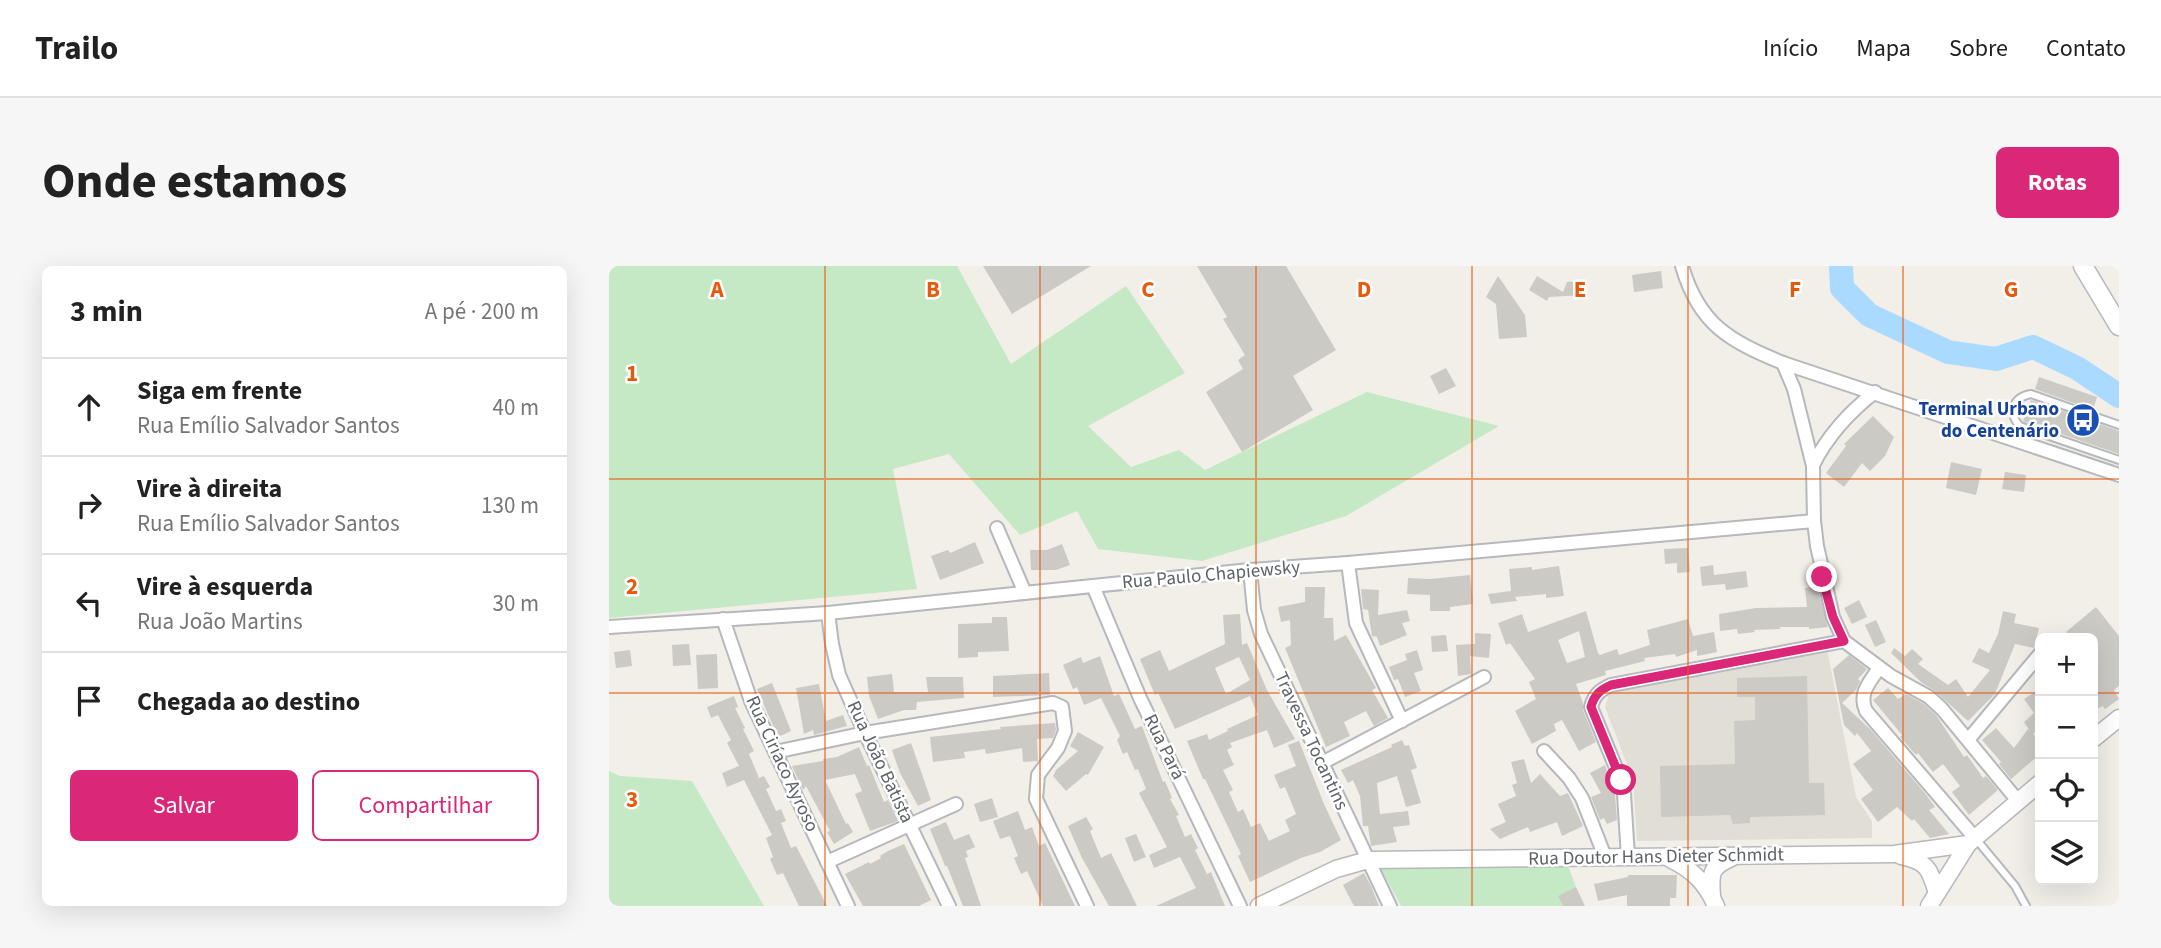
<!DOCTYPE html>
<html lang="pt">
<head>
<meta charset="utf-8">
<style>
  body { margin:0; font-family:"Source Sans 3",sans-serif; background:#f6f6f6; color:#222 }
  .controls { position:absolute; right:21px; bottom:21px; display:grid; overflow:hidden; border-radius:10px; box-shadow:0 7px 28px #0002 }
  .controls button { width:63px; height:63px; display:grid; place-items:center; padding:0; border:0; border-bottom:2px solid #e0e0e0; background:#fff; color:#222; font:35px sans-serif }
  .stop { position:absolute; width:21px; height:21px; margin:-16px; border:5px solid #db2777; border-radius:50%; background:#fff }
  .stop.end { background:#db2777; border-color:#fff; box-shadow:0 2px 7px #0008 }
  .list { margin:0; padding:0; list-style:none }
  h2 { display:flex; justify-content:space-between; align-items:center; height:91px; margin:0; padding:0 28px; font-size:30px }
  h2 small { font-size:23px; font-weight:400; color:#767676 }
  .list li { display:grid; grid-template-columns:46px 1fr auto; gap:21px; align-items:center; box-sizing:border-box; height:98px; padding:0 28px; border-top:2px solid #e0e0e0 }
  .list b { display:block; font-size:26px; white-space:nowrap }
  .list p { margin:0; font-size:23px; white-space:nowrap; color:#767676 }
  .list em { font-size:23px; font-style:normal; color:#767676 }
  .actions { display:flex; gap:14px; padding:21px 28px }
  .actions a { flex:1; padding:16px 0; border:2px solid #db2777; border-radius:10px; text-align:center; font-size:24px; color:#db2777 }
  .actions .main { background:#db2777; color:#fff }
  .icon { flex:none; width:38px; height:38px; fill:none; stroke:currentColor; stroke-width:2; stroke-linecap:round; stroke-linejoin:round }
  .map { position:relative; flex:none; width:1510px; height:640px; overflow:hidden; border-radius:10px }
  header { display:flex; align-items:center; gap:42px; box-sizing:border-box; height:98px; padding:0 35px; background:#fff; border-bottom:2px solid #e0e0e0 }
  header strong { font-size:33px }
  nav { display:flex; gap:38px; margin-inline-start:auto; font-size:24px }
  .intro { display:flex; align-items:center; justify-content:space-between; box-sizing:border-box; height:168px; padding:0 42px }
  h1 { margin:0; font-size:49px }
  .button { padding:18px 32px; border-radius:10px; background:#db2777; color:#fff; font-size:24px; font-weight:700 }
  main { display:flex; gap:42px; padding:0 42px }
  aside { flex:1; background:#fff; border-radius:10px; box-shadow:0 7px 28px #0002 }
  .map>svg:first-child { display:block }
</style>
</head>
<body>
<header>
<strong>Trailo</strong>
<nav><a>Início</a><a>Mapa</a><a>Sobre</a><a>Contato</a></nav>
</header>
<div class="intro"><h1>Onde estamos</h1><a class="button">Rotas</a></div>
<main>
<aside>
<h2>3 min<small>A pé · 200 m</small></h2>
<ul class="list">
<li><svg class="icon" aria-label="ahead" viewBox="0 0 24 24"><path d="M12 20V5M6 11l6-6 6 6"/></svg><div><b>Siga em frente</b><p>Rua Emílio Salvador Santos</p></div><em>40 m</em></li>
<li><svg class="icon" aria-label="right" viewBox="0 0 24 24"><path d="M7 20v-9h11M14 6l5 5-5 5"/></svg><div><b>Vire à direita</b><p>Rua Emílio Salvador Santos</p></div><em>130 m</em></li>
<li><svg class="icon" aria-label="left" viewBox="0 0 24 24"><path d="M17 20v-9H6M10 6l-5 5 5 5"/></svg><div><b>Vire à esquerda</b><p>Rua João Martins</p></div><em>30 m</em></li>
<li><svg class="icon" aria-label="arrive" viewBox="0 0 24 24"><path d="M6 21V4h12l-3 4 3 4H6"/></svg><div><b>Chegada ao destino</b></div></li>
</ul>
<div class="actions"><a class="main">Salvar</a><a>Compartilhar</a></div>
</aside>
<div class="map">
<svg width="1510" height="640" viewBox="0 0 1510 640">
  <rect width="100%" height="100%" fill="#f1efe8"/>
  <!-- education -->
  <path fill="#e1ded6" d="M1218,383L1247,531L1263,555V572L1028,575L1024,514L996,441L1001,424Z"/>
  <!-- green -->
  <g fill="#c5e8c5">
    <path d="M0,0H348L402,98L517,20L576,107L479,160L522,201L570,184L596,204L758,126L890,160L737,250L593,295L489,283L468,245L411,269L340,188L284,203L308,323L0,352Z"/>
    <path d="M0,505L11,510L83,515L155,640H0Z"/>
    <path d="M959,600L974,640H792L772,603Z"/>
  </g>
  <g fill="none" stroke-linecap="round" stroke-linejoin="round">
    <!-- river -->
    <path stroke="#aadaff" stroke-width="24" d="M1232,0L1233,22L1260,49L1339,86L1387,93L1424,81L1468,102L1510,130"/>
  </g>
  <!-- building -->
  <g fill="#cccac5" fill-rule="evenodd">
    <path d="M374,0H482L403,48Z"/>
    <path d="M588,0H677L727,84L684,110L704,144L633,186L597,126L634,103L629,94L636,89L614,53L618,51Z"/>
    <path d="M1052,5L1054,22L1025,26L1023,9Z"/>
    <path d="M889,10L916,49L918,71L890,73L887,38L877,31Z"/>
    <path d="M928,10L954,26L958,16L973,15L974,29L940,31L938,35L920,24Z"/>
    <path d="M837,102L847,120L830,128L821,110Z"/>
    <path d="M1430,111L1488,131L1484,144L1426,123Z"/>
    <path d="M1422,134L1510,165V188L1414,155Z"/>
    <path d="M1264,150L1285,171L1276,190L1261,205L1253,197L1235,221L1217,207L1237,180L1235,178Z"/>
    <path d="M1342,196L1373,203L1367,229L1337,222Z"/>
    <path d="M1396,206L1417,209L1415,226L1393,223Z"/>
    <path d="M366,276L375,297L331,314L322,290L339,284L341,287Z"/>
    <path d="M453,278L461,299L447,304H422L421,284H438Z"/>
    <path d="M1079,282L1081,306L1068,307V297L1056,298L1055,283Z"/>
    <path d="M1104,299L1105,309L1137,305L1139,321L1117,324L1116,318L1093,320L1091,301Z"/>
    <path d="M950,300L955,330L937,332V328L906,331L908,335L882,338L879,328L902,325L900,303L923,301V304Z"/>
    <path d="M861,309L864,338L841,341V345H821V329L798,328L799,312L821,313Z"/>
    <path d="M1208,320L1219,361L1200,363V361H1171V363L1145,364L1146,366L1129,368L1128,363L1111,365L1110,348L1147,342L1198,341L1196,322Z"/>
    <path d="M696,321H716L715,352H724L725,375L737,369L767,422L763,424L779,452L765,460L757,445L735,456L741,470L717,481L676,382L682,379L681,354L672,356L669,341L696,336Z"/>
    <path d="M752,323L770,324L769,349L798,344L801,355L793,357L798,369L771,380L768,371L763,370L759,344L754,343Z"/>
    <path d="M1250,334L1258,351L1243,358L1235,342Z"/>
    <path d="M1487,341L1510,370V420L1505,424L1510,433L1496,443L1494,440L1484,445V372H1462L1457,366Z"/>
    <path d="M977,345L989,387L991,389L1008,383L1010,389L1041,379L1038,364L1079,353L1084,370L1105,366L1108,386L1088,390V384L1067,391L1066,388L1035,392L1036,395L996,405L997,409L967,418L974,437V444L987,476L970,485L953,454L945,458L947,465L923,478L906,445L927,433L920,416L926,413L901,377L897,379L889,357L913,348L919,366ZM970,365L976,391L958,397L949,374Z"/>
    <path d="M1394,345L1407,348L1405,357L1430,362L1425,382L1406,378L1386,428L1359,455L1326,425L1313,417L1282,387L1285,382L1296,390L1303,383L1314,393L1309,398L1339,419L1347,413L1359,431L1381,404L1363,396L1370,382L1380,387L1389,368Z"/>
    <path d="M631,348L633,379L638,377L658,424L686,473L665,482L658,464L621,477L623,481L618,484L625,499L614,504L624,524L620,526L629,546L634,543L642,561L651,557L660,575L681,565L676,554L687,548L676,521L671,523L665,509L687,500L679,479L690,475L715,538L732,574L711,586L692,592L641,616L629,590L632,588L596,513H594L578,475L598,468L600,474L619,465L618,463L649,449L641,430L566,463L549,427L546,429L531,393L551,384L560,405L616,378L614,349ZM630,391L641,414L617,428L606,402Z"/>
    <path d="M383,351H398L400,385L369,386V391L349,392V358L383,357Z"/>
    <path d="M1267,354L1277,376L1266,381L1256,359Z"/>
    <path d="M866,367L882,368L880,392L861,390L862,408L849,410L847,379L866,378Z"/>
    <path d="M837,369L839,385L823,386L822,370Z"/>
    <path d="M80,378L82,399L64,400L63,379Z"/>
    <path d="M21,384L23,400L7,402L5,386Z"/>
    <path d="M808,384L814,404L805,407L812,425L796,431L789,413L785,414L780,401L798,394L796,388Z"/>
    <path d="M108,388L109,422L89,423L87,389Z"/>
    <path d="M1240,389L1258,403L1249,413L1251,415L1247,424L1233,437L1261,463L1315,526L1326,541L1320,544L1340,568L1321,572L1305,553L1303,555L1288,541L1269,556L1252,533L1264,524L1244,498L1262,485L1248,467L1246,470L1235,459L1224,403Z"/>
    <path d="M491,390L505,430L510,428L526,463L533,460L554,516L556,515L563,532L561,533L570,549L567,550L576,571L582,568L589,582L586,584L598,608L602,606L616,640H547L587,622L571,591L545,602L540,589L558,581L530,527L537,523L529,503L526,504L518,486L514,488L508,474L511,470L492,432L475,439L468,421L464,423L454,399L472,391L474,397Z"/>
    <path d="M440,407L441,429L384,431V410Z"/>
    <path d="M283,408L285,426H319L317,411H354L355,432L308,436L307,444H295L269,453L260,430L258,411Z"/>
    <path d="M1198,410L1200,517H1215L1216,549L1141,551V557L1124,558L1121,549L1052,551L1051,500L1126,498L1125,455L1146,454V431H1128V412Z"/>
    <path d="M163,417L182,465L169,471L148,423Z"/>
    <path d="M210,418L217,455L234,449L238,460L205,469L204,464L195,468L187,422Z"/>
    <path d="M1279,422L1289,433L1297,428L1315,438L1327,449L1355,491L1358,489L1374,512L1377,510L1389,524L1360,549L1343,526L1351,520L1334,498L1324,506L1309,487L1307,489L1291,471L1293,469L1264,434Z"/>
    <path d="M1426,426L1431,430V461L1424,468L1431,475V488L1402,513L1390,498L1392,496L1373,474L1387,462L1405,482L1419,463L1421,465L1415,456L1425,447L1415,433Z"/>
    <path d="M125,430L129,441L126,442L136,462L134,463L145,485L140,488L150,512L155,510L161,521L157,523L167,545L172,543L177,555L172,557L182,582L187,580L218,640H190L174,607L168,609L161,593L164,591L157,572L163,569L135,514L118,521L113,507L130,500L118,477L122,474L109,449L102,452L98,441Z"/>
    <path d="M446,457L447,464L444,472L428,473L429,495L414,496L413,482L377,488L376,483L355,486L356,492L324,496L321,471L392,463L391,461Z"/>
    <path d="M469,466L495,481L479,509L477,508L457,525L444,510L447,504L469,485L461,480Z"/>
    <path d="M793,474L796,480L800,479L808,502L802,504L812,537L797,541L788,510L768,517L771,548L799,545L801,559L784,561L788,576L762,580L759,560H754L751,530L744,514L739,517L732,504L783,481L782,479Z"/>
    <path d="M302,477L322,534L309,540L291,507L283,484Z"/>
    <path d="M250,481L258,500L260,499L275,536L279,534L289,555L261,565L246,528L253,525L246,508L216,514L237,558L239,557L244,566L225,578L218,566L221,565L197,520L194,524L183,500L214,495V493L228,491Z"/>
    <path d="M915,493L922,517L931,508L951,530L959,527L974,560L953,570L948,556L921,566L919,561L891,573L881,563L897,556L889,538L907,530L903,519L908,517L902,496Z"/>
    <path d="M996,499L1006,529L1008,554L998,558L995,552L991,554L982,531L992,527L981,507Z"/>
    <path d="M383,532L389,551L371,556L365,538Z"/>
    <path d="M409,545L416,564L423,561L430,580L436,577L466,640H434L418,605L412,608L405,592L409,590L401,570L391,573L384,555Z"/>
    <path d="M477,551L484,563L481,565L492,592L502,587L528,640H500L473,592L459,560Z"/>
    <path d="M337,556L345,574L360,568L366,581L357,585L359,591L356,592L372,640H354L338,600H336L321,563Z"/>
    <path d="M527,568L537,591L525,596L516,572Z"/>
    <path d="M295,578L322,634L310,640H254L236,608L260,596L261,598L272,592L271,590L277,586Z"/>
    <path d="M755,607L762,620L770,640H745L734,619Z"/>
    <path d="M1019,609H1068L1067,632H1061V640H1018V629L989,635L985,618L1019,611Z"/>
    <path d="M967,621L976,640H954L949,630Z"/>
  </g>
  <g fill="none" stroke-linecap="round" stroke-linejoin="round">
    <!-- service casing -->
    <g stroke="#b5b8bc" stroke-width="10">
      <g id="service">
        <path d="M1510,159L1422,128C1404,131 1398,147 1411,160L1510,194"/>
        <path d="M1367,573L1406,620L1417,640"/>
      </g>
    </g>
    <!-- minor casing -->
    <g stroke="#b5b8bc" stroke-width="16">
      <g id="minor">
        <path d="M1073,0C1090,59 1121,75 1174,97L1510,209"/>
        <path d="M1174,97L1185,123L1204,200L1205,255L1208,280L1224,351L1235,375L1282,410L1320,431L1333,443L1409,535"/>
        <path d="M1204,199C1219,169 1239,147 1266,126"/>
        <path d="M388,262L416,327"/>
        <path d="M739,297L747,357L793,455"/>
        <path d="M641,304L645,344L652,368L781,640"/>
        <path d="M484,320L531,432L631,640"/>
        <path d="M219,347L223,378L230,409L256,467L340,640"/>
        <path d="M114,353L142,435L239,640"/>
        <path d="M0,361L219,347L641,304L739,297L1205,255"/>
        <path d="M1270,402C1261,416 1249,427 1257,445L1366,572"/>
        <path d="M1359,474L1431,388"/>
        <path d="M935,485L960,512L973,532L996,591"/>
        <path d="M166,486L256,467L444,437L453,441L456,465L449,482L429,509L427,533L478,640"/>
        <path d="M713,497L875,411"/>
        <path d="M1019,591L1015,528L1012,514L982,441C985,429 991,424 1002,419L1235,375"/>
        <path d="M218,596L347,538"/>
      </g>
    </g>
    <!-- tertiary casing -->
    <g stroke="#b5b8bc" stroke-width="19">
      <g id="tertiary">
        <path d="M1484,473L1510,452"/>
        <path d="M1292,590C1319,596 1320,602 1328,627"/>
        <path d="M1061,593C1084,604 1097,617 1107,640"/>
        <path d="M1103,630C1101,605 1102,601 1124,591"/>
        <path d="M650,640L727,603L759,594L1285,588L1359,578L1431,517"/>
        <path d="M1320,640L1359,578"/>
      </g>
    </g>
    <!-- secondary casing -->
    <g stroke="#b6babf" stroke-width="21">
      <path id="secondary" d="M1474,0L1510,60"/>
    </g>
    <!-- service -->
    <use href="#service" stroke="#fff" stroke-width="6"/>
    <!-- minor -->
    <use href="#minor" stroke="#fff" stroke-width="12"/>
    <!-- tertiary -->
    <use href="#tertiary" stroke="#fff" stroke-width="16"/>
    <!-- secondary -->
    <use href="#secondary" stroke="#fff" stroke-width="18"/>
  </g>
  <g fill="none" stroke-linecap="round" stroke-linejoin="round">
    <!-- route -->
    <path stroke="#db2777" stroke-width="9" d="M1012,514L982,441C985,429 991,424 1002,419L1235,375L1224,351L1213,311"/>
  </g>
  <!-- grid -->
  <path fill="none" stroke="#e8590c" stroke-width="2" stroke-opacity="0.55" d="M216,0V640M431,0V640M647,0V640M863,0V640M1079,0V640M1294,0V640M0,213H1510M0,427H1431M1484,427H1510"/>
  <!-- icons -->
  <defs>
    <g id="bus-disc" transform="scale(1.75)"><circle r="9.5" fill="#1a4fb4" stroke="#fff"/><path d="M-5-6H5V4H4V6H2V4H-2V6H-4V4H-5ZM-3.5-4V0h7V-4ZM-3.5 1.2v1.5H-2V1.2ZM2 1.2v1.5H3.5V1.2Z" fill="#fff"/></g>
  </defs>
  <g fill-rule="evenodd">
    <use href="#bus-disc" x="1474" y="154"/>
  </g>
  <g text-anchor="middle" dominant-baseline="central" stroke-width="5" stroke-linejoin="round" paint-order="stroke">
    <!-- transit labels -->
    <g font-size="19" font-weight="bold" fill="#164399" stroke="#fff" text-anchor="end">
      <text x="1450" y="143">Terminal Urbano<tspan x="1450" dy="22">do Centenário</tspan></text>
    </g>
    <!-- street labels -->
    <g font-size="19" fill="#5f6368" stroke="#fff">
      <text transform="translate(602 309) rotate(-5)">Rua Paulo Chapiewsky</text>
      <text transform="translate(702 475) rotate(65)">Travessa Tocantins</text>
      <text transform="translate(555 481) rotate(64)">Rua Pará</text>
      <text transform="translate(271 496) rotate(65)">Rua João Batista</text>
      <text transform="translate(173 498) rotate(65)">Rua Ciríaco Ayroso</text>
      <text transform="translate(1047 591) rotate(-1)">Rua Doutor Hans Dieter Schmidt</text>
    </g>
  </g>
  <g font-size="23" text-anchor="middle" font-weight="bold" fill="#e8590c" stroke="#fff" stroke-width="5" stroke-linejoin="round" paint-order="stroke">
    <text x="108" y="31">A</text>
    <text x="324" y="31">B</text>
    <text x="539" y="31">C</text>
    <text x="755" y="31">D</text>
    <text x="971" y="31">E</text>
    <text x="1186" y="31">F</text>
    <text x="1402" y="31">G</text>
    <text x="23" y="115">1</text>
    <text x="23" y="328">2</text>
    <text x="23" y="541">3</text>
  </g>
</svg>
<div class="controls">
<button>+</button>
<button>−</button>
<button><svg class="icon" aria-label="locate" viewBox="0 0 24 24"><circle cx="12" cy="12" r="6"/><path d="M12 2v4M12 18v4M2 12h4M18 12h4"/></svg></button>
<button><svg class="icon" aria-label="layers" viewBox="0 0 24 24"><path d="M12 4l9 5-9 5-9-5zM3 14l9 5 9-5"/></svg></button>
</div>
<div class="stop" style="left:1012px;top:514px"></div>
<div class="stop end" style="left:1213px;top:311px"></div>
</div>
</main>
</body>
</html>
